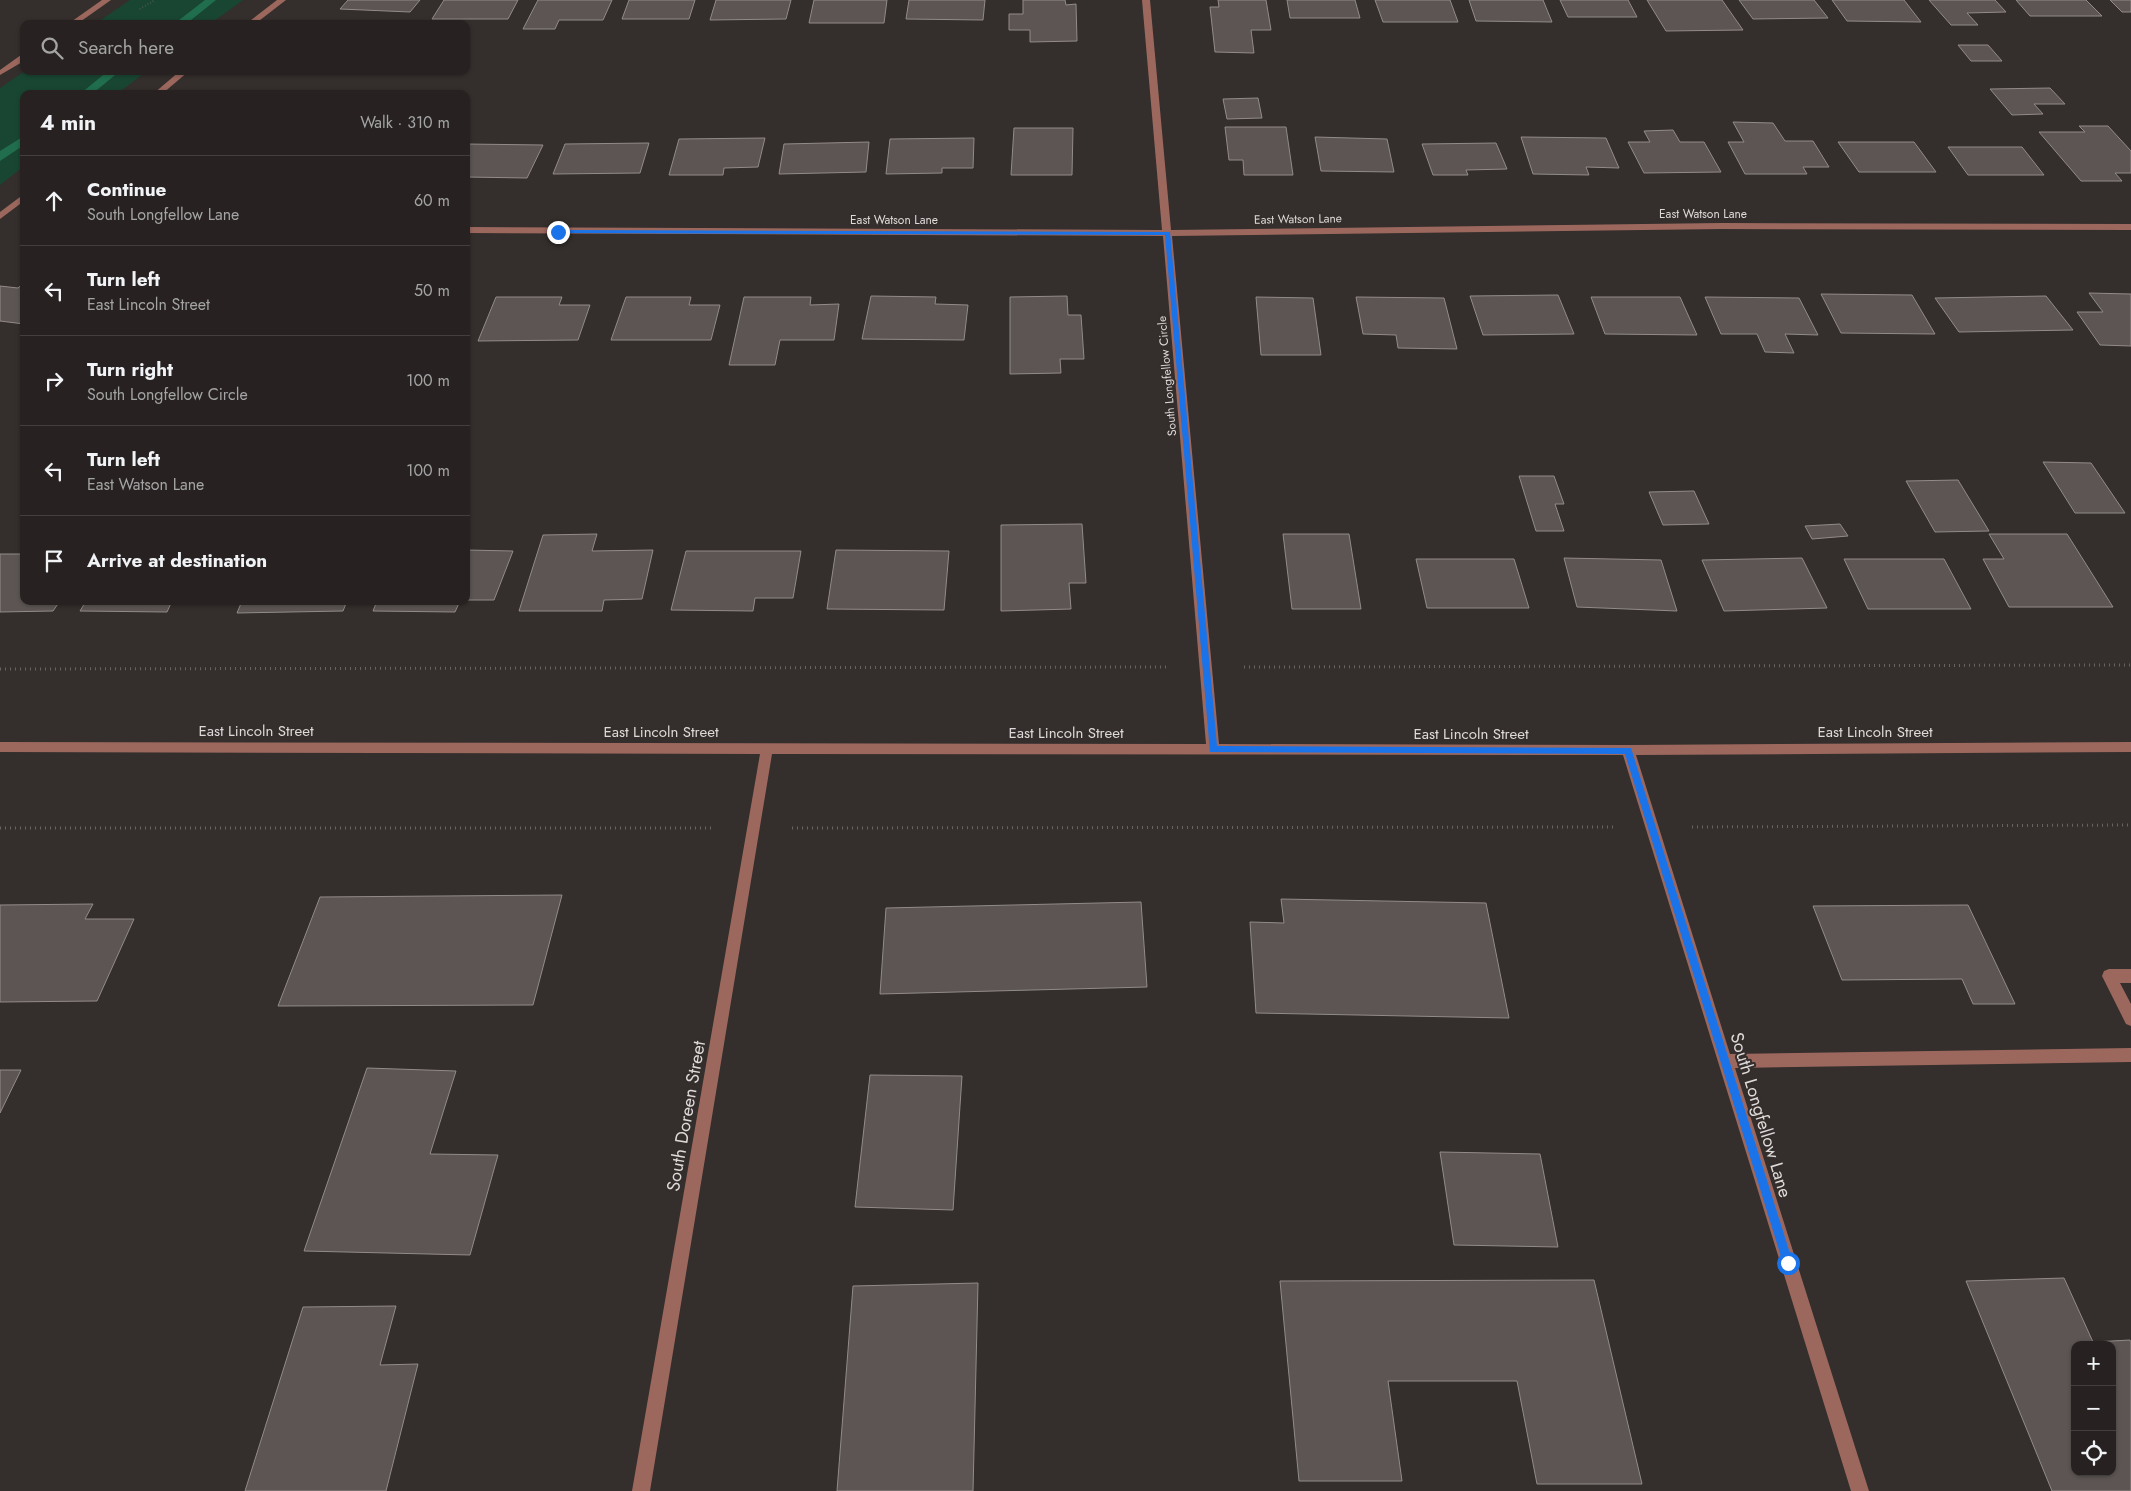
<!DOCTYPE html>
<html lang="en">
<head>
<meta charset="utf-8">
<style>
  body { margin:0; font-family:Jost,sans-serif; background:#332f2e; color:#f1f3f6 }
  .controls { position:absolute; right:15px; bottom:15px; display:grid; overflow:hidden; border-radius:10px; box-shadow:0 1px 4px #0004 }
  .controls button { width:45px; height:45px; display:grid; place-items:center; padding:0; border:0; border-bottom:1px solid #433f3f; background:#272221; color:#f1f3f6; font:25px sans-serif }
  .stop { position:absolute; width:15px; height:15px; margin:-11px; border:4px solid #1a73e8; border-radius:50%; background:#fff }
  .stop.end { background:#1a73e8; border-color:#fff; box-shadow:0 1px 5px #0008 }
  .list { margin:0; padding:0; list-style:none }
  h2 { display:flex; justify-content:space-between; align-items:center; height:65px; margin:0; padding:0 20px; font-size:21px }
  h2 small { font-size:16px; font-weight:400; color:#a4a4a5 }
  .list li { display:grid; grid-template-columns:32px 1fr auto; gap:15px; align-items:center; box-sizing:border-box; height:90px; padding:0 20px; border-top:1px solid #433f3f }
  .list b { display:block; font-size:19px; white-space:nowrap }
  .list p { margin:0; font-size:16px; white-space:nowrap; color:#a4a4a5 }
  .list em { font-size:16px; font-style:normal; color:#a4a4a5 }
  .icon { flex:none; width:28px; height:28px; fill:none; stroke:currentColor; stroke-width:2; stroke-linecap:round; stroke-linejoin:round }
  .map { position:relative; flex:none; width:2131px; height:1491px; overflow:hidden }
  .search { position:absolute; background:#272221; box-shadow:0 1px 4px #0004; left:20px; top:20px; width:450px; height:55px; display:flex; align-items:center; gap:12px; box-sizing:border-box; padding:0 18px; border-radius:10px; color:#a4a4a5; font-size:19px }
  .panel { position:absolute; background:#272221; box-shadow:0 1px 4px #0004; left:20px; top:90px; width:450px; height:515px; border-radius:10px }
  .map>svg:first-child { display:block }
</style>
</head>
<body>
<div class="map">
<svg width="2131" height="1491" viewBox="0 0 2131 1491">
  <rect width="100%" height="100%" fill="#342e2c"/>
  <!-- green -->
  <g fill="#194632">
    <path d="M130,0H243L210,24H95Z"/>
    <path d="M25,71H147L117,94H24V166L0,185V88Z"/>
  </g>
  <g fill="none" stroke-linecap="round" stroke-linejoin="round">
    <!-- stream -->
    <g fill="#206e4d" fill-rule="evenodd">
      <path d="M205,0H216L186,24H174Z"/>
      <path d="M108,71H120L92,94H80Z"/>
      <path d="M24,136V145L0,161V151Z"/>
    </g>
  </g>
  <!-- building -->
  <g fill="#5c5554" stroke="#928b89" fill-rule="evenodd">
    <path d="M348,0H420L410,12L340,9Z"/>
    <path d="M444,0H518L508,19H432Z"/>
    <path d="M538,0H612L603,20H559L555,29H523Z"/>
    <path d="M629,0H695L689,19H622Z"/>
    <path d="M716,0H791L786,19L710,20Z"/>
    <path d="M814,0H887L884,23H809Z"/>
    <path d="M909,0H985L983,20L906,19Z"/>
    <path d="M1023,0H1065L1066,5L1076,4L1077,41L1030,42V30H1009V14H1023Z"/>
    <path d="M1218,0H1266L1271,30H1251L1254,53L1215,52L1210,7H1219Z"/>
    <path d="M1287,0H1355L1360,18H1290Z"/>
    <path d="M1375,0H1450L1458,22H1383Z"/>
    <path d="M1469,0H1543L1552,22L1476,21Z"/>
    <path d="M1560,0H1628L1637,17H1568Z"/>
    <path d="M1647,0H1722L1743,30L1666,31Z"/>
    <path d="M1739,0H1814L1828,18L1753,19Z"/>
    <path d="M1832,0H1904L1921,22L1847,21Z"/>
    <path d="M1929,0H1995L2006,12L1967,13L1978,25H1951Z"/>
    <path d="M2016,0H2086L2102,16H2030Z"/>
    <path d="M2110,0H2131V12H2122Z"/>
    <path d="M1958,45H1988L2002,61H1971Z"/>
    <path d="M2050,88L2065,104H2034L2043,114L2012,115L1990,89Z"/>
    <path d="M1258,98L1262,118L1227,119L1223,99Z"/>
    <path d="M1733,122L1773,123L1785,141H1813L1829,167H1803L1807,174H1745L1728,142H1744Z"/>
    <path d="M2079,126H2108L2131,151V173H2115L2122,181H2081L2039,132H2085Z"/>
    <path d="M1225,127H1286L1293,175H1244L1243,160H1229Z"/>
    <path d="M1014,128H1073L1072,175H1011Z"/>
    <path d="M1673,130L1680,142H1704L1721,172L1644,173L1628,142H1650L1644,131Z"/>
    <path d="M1315,137L1387,139L1394,172L1321,171Z"/>
    <path d="M1521,137L1606,138L1619,168L1586,167L1589,175L1533,174Z"/>
    <path d="M765,138L758,167L724,168L723,175H669L679,139Z"/>
    <path d="M974,138L973,168H942V173L886,174L890,139Z"/>
    <path d="M869,142L866,172L779,174L784,144Z"/>
    <path d="M1838,142H1914L1936,172H1859Z"/>
    <path d="M649,143L640,173L553,174L565,144Z"/>
    <path d="M1496,143L1507,169L1466,170L1468,175H1433L1422,144Z"/>
    <path d="M466,144L543,145L527,178L466,177Z"/>
    <path d="M1948,147H2022L2044,175H1968Z"/>
    <path d="M24,283V324L0,321V286L18,288Z"/>
    <path d="M2089,293L2131,294V346L2100,345L2077,312H2103Z"/>
    <path d="M1821,294L1912,295L1935,334L1841,333Z"/>
    <path d="M1558,295L1574,334L1483,335L1470,296Z"/>
    <path d="M871,296L936,297L935,304L968,305L964,340L862,339Z"/>
    <path d="M1067,296L1068,315H1081L1084,359H1060L1061,373L1010,374V297Z"/>
    <path d="M2046,296L2073,330L1959,332L1935,298Z"/>
    <path d="M496,297H562L559,305H590L578,340L478,341Z"/>
    <path d="M626,297H691L689,305H720L711,340H611Z"/>
    <path d="M744,297H811L810,305L839,304L834,340H780L775,365H729Z"/>
    <path d="M1256,297L1313,298L1321,355H1261Z"/>
    <path d="M1356,297L1444,298L1457,349L1398,348L1396,335L1363,334Z"/>
    <path d="M1591,297H1680L1697,335L1605,334Z"/>
    <path d="M1705,297L1799,298L1818,335L1785,334L1794,353L1765,352L1757,334H1721Z"/>
    <path d="M2043,462L2091,463L2125,513H2075Z"/>
    <path d="M1519,476H1554L1564,504H1555L1564,531H1536Z"/>
    <path d="M1958,480L1989,531L1935,532L1906,481Z"/>
    <path d="M1694,491L1709,524L1663,525L1649,492Z"/>
    <path d="M1082,524L1086,583H1069L1071,609L1001,611V525Z"/>
    <path d="M1840,524L1848,536L1812,539L1805,526Z"/>
    <path d="M597,534L592,551L653,550L642,599L604,600L602,611H519L543,535Z"/>
    <path d="M1283,534H1349L1361,609H1292Z"/>
    <path d="M1989,534H2067L2113,607H2009L1983,559H2004Z"/>
    <path d="M466,550L513,551L494,600H466Z"/>
    <path d="M836,550L949,551L944,610L827,609Z"/>
    <path d="M686,551H801L793,598H755L753,611L671,610Z"/>
    <path d="M0,554H24V601H60L53,611L0,612Z"/>
    <path d="M1564,558L1661,560L1677,611L1577,607Z"/>
    <path d="M1802,558L1827,608L1724,611L1702,560Z"/>
    <path d="M1416,559H1514L1529,608H1427Z"/>
    <path d="M1844,559H1944L1971,609H1868Z"/>
    <path d="M86,601H172L167,612L80,611Z"/>
    <path d="M242,601H347L343,611L237,613Z"/>
    <path d="M377,601H460L455,612L373,611Z"/>
    <path d="M562,895L533,1005L278,1006L320,897Z"/>
    <path d="M1281,899L1486,903L1509,1018L1256,1013L1250,922L1284,923Z"/>
    <path d="M1141,902L1147,987L880,994L886,908Z"/>
    <path d="M93,904L85,919H134L97,1001L0,1002V905Z"/>
    <path d="M1968,905L2015,1004H1973L1962,979L1842,980L1813,906Z"/>
    <path d="M367,1068L456,1071L430,1154L498,1155L470,1255L304,1251Z"/>
    <path d="M0,1070H21L0,1113Z"/>
    <path d="M870,1075L962,1076L953,1210L855,1207Z"/>
    <path d="M1440,1152L1540,1154L1558,1247L1454,1245Z"/>
    <path d="M2064,1278L2093,1342L2130,1340L2131,1342V1491H2052L1966,1281ZM2075,1345H2112V1472H2075Z"/>
    <path d="M1594,1280L1642,1484H1537L1517,1381H1388L1402,1481H1299L1280,1281Z"/>
    <path d="M978,1283L973,1491H837L853,1286Z"/>
    <path d="M396,1306L380,1365L418,1364L386,1491H245L303,1307Z"/>
  </g>
  <g fill="none" stroke-linecap="round" stroke-linejoin="round">
    <!-- path-far1 -->
    <path stroke="#686361" stroke-width="2" stroke-dasharray="0.5 2.5" stroke-linecap="butt" d="M140,9L155,0"/>
    <!-- path -->
    <g stroke="#686361" stroke-width="3" stroke-dasharray="1 4" stroke-linecap="butt">
      <path d="M1244,667L2131,665"/>
      <path d="M0,669L1168,667"/>
      <path d="M1692,827L2131,825"/>
      <path d="M0,828H715"/>
      <path d="M792,828L1613,827"/>
    </g>
    <!-- minor -->
    <g fill="#9c685e" fill-rule="evenodd">
      <path d="M102,0H111L77,24H68Z"/>
      <path d="M277,0H286L255,24H246Z"/>
      <path d="M1142,0H1150L1171,230L1722,223L2131,224V230L1722,229L1172,236L1219,744L1628,745L2131,742V752L1636,755L1730,1054L2131,1048V1062L1735,1068L1869,1491H1851L1623,755L772,754L650,1491H632L760,754L0,752V742L1206,744L1163,236L466,233V227L1162,230Z"/>
      <path d="M21,55H24V61L0,75V70Z"/>
      <path d="M180,71H189L162,94H153Z"/>
      <path d="M24,194V201L0,219V212Z"/>
      <path d="M2109,969H2131V983H2120L2131,1004V1026L2126,1024L2102,976L2104,971Z"/>
    </g>
  </g>
  <!-- route -->
  <path fill="#1a73e8" d="M558,230L1170,232L1217,746L1631,748L1793,1263L1792,1266L1788,1268L1785,1266L1783,1263L1625,754L1210,752L1165,235L556,233Z"/>
  <g text-anchor="middle" dominant-baseline="central" stroke-width="4" stroke-linejoin="round" paint-order="stroke">
    <!-- far-street labels -->
    <g font-size="12" fill="#dedad9" stroke="#342e2c">
      <text x="1703" y="214">East Watson Lane</text>
      <text transform="translate(1298 219) rotate(-1)">East Watson Lane</text>
      <text x="894" y="220">East Watson Lane</text>
      <text transform="translate(1167 376) rotate(-95)">South Longfellow Circle</text>
    </g>
    <!-- street labels -->
    <g font-size="15" fill="#dedad9" stroke="#342e2c">
      <text x="256" y="731">East Lincoln Street</text>
      <text x="661" y="732">East Lincoln Street</text>
      <text x="1875" y="732">East Lincoln Street</text>
      <text x="1066" y="733">East Lincoln Street</text>
      <text x="1471" y="734">East Lincoln Street</text>
    </g>
    <!-- near-street labels -->
    <g font-size="18" fill="#dedad9" stroke="#342e2c">
      <text transform="translate(1761 1115) rotate(73)">South Longfellow Lane</text>
      <text transform="translate(686 1116) rotate(-80)">South Doreen Street</text>
    </g>
  </g>
</svg>
<div class="controls">
<button>+</button>
<button>−</button>
<button><svg class="icon" aria-label="locate" viewBox="0 0 24 24"><circle cx="12" cy="12" r="6"/><path d="M12 2v4M12 18v4M2 12h4M18 12h4"/></svg></button>
</div>
<div class="stop" style="left:1788px;top:1263px"></div>
<div class="stop end" style="left:558px;top:232px"></div>
<div class="search"><svg class="icon" aria-label="search" viewBox="0 0 24 24"><circle cx="10" cy="10" r="6"/><path d="M15 15l6 6"/></svg>Search here</div>
<section class="panel">
<h2>4 min<small>Walk · 310 m</small></h2>
<ul class="list">
<li><svg class="icon" aria-label="ahead" viewBox="0 0 24 24"><path d="M12 20V5M6 11l6-6 6 6"/></svg><div><b>Continue</b><p>South Longfellow Lane</p></div><em>60 m</em></li>
<li><svg class="icon" aria-label="left" viewBox="0 0 24 24"><path d="M17 20v-9H6M10 6l-5 5 5 5"/></svg><div><b>Turn left</b><p>East Lincoln Street</p></div><em>50 m</em></li>
<li><svg class="icon" aria-label="right" viewBox="0 0 24 24"><path d="M7 20v-9h11M14 6l5 5-5 5"/></svg><div><b>Turn right</b><p>South Longfellow Circle</p></div><em>100 m</em></li>
<li><svg class="icon" aria-label="left" viewBox="0 0 24 24"><path d="M17 20v-9H6M10 6l-5 5 5 5"/></svg><div><b>Turn left</b><p>East Watson Lane</p></div><em>100 m</em></li>
<li><svg class="icon" aria-label="arrive" viewBox="0 0 24 24"><path d="M6 21V4h12l-3 4 3 4H6"/></svg><div><b>Arrive at destination</b></div></li>
</ul>
</section>
</div>
</body>
</html>
